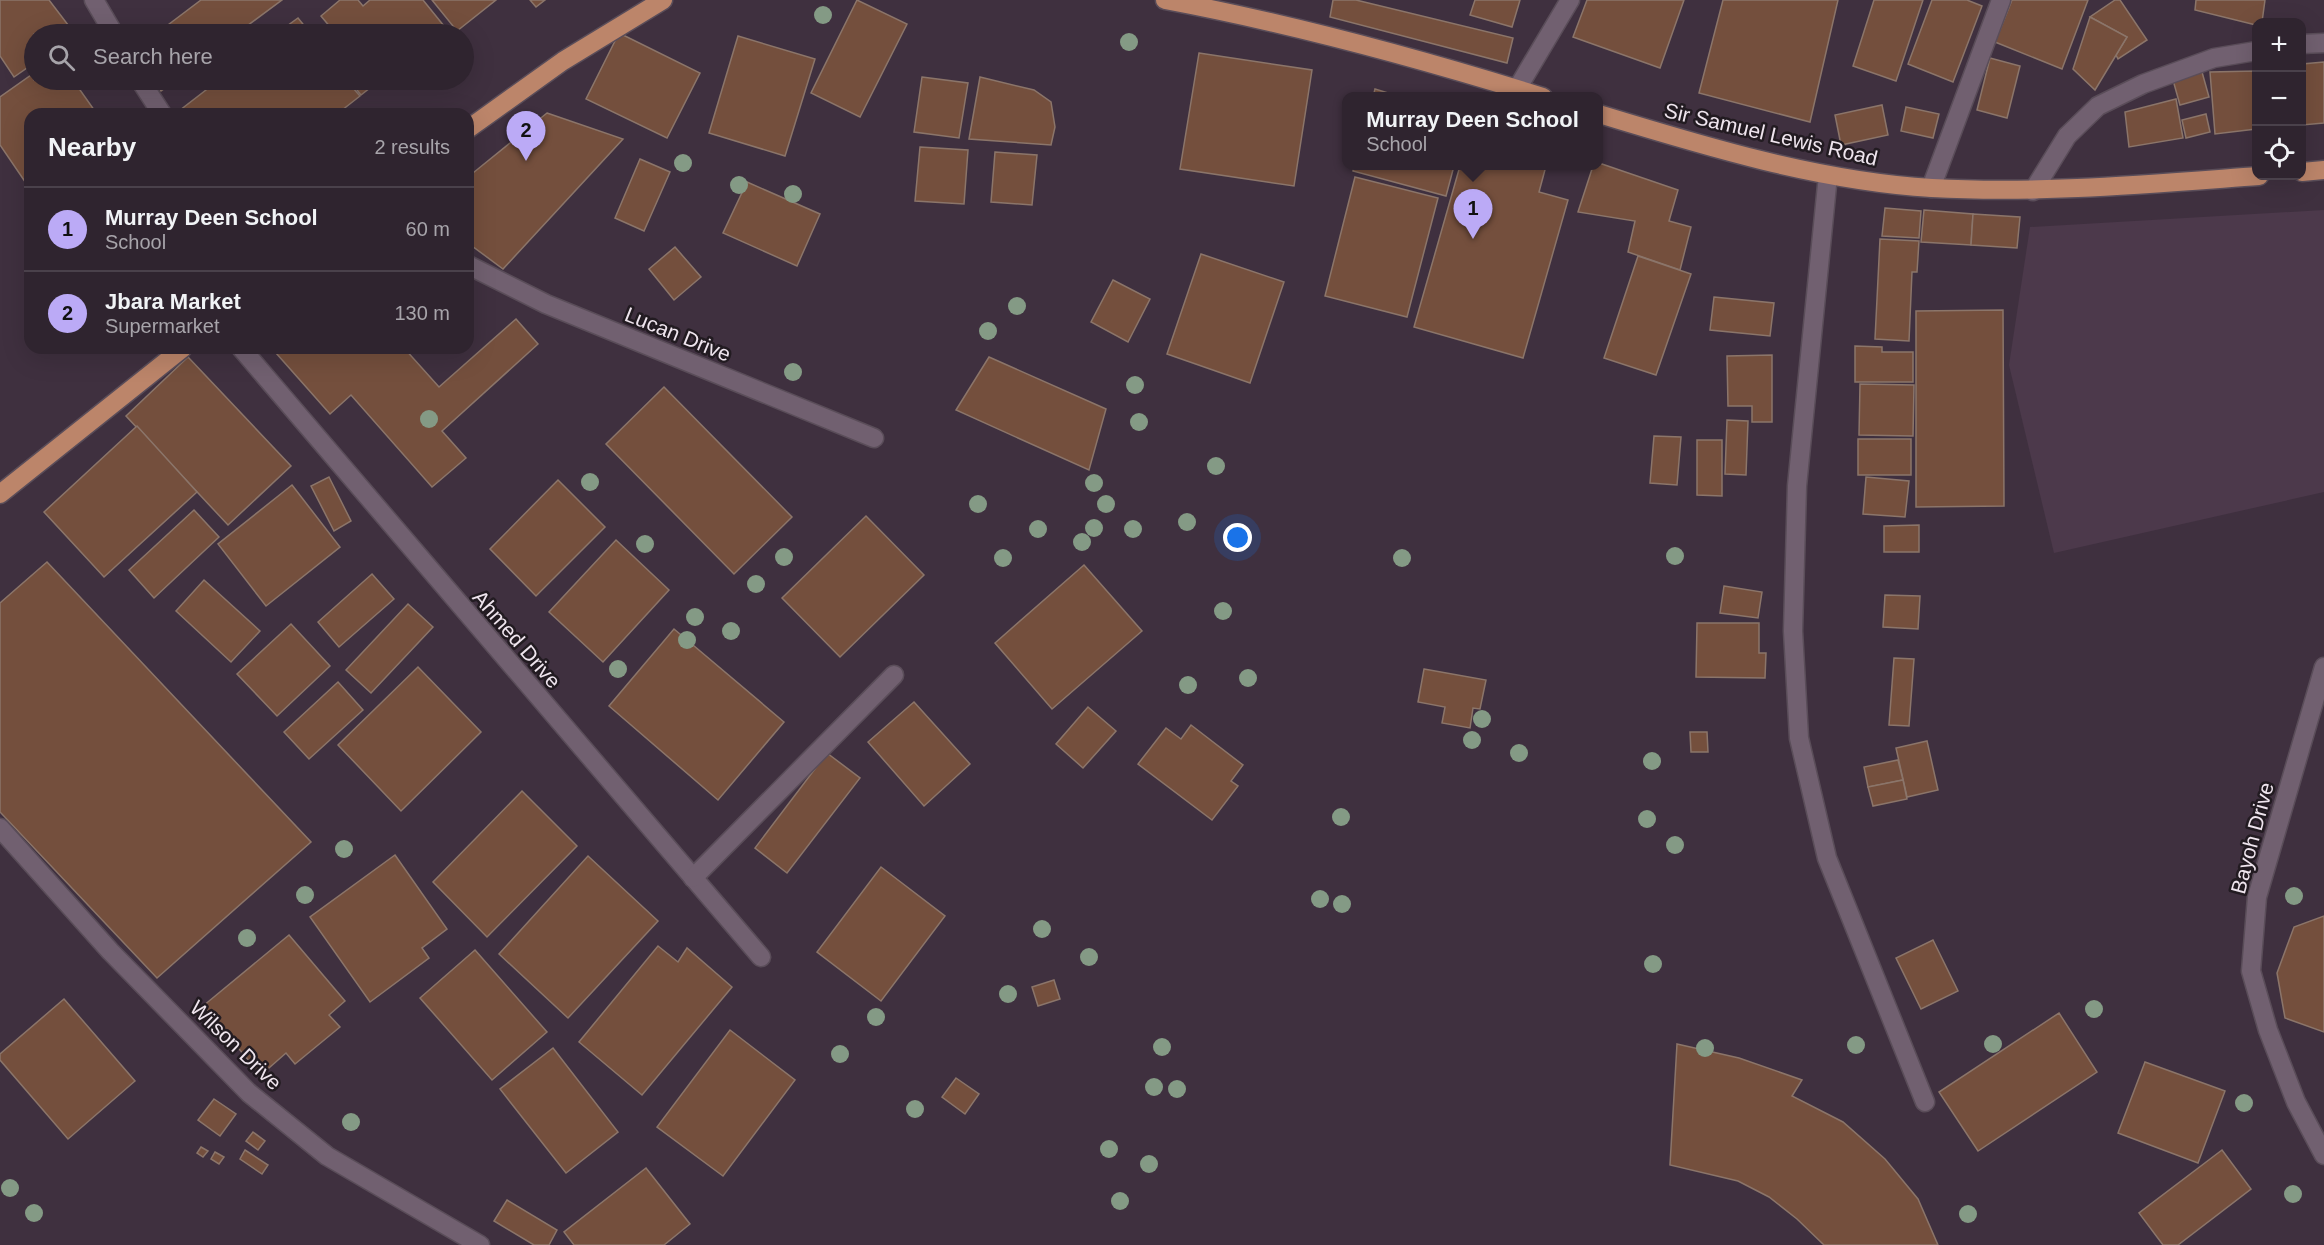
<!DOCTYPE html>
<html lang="en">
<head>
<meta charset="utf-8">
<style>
  body { margin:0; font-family:Helvetica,sans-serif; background:#372c37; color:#f1f3f6 }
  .controls { position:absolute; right:18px; top:18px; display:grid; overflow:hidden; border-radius:12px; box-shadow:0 6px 24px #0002 }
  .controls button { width:54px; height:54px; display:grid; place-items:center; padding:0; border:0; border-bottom:2px solid #4a414b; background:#2f242f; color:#f1f3f6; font:30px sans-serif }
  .you { position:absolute; left:1238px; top:538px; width:21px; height:21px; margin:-15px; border:4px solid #fff; border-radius:50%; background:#1a73e8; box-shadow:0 0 0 9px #1a73e833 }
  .badge { display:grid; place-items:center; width:39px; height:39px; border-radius:50%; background:#bbaaf6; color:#111; font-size:20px; font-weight:700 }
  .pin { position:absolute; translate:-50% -50px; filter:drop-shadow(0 2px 3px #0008) }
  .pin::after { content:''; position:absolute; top:32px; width:21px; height:18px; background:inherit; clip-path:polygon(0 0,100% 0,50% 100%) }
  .popup { position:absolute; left:1342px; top:92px; width:261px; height:78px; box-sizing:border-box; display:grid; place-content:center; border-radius:12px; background:#2f242f; filter:drop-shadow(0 2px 4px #0005); font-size:20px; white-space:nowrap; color:#a7a4aa }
  .popup b { font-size:22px; color:#f1f3f6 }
  .popup::after { content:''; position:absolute; left:50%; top:100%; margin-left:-12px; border:12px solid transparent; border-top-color:#2f242f }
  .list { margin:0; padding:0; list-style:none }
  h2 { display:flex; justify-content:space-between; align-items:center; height:78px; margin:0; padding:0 24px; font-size:26px }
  h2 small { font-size:20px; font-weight:400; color:#a7a4aa }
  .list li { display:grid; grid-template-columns:39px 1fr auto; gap:18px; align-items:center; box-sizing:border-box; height:84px; padding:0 24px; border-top:2px solid #4a414b }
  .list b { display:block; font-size:22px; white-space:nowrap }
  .list p { margin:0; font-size:20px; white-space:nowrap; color:#a7a4aa }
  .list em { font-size:20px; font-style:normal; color:#a7a4aa }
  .icon { flex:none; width:33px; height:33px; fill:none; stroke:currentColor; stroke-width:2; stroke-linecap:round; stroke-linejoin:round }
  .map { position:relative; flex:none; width:2324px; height:1245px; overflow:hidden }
  .search { position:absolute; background:#2f242f; box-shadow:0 6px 24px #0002; left:24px; top:24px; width:450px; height:66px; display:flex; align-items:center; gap:15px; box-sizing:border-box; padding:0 21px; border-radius:33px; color:#a7a4aa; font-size:22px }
  .panel { position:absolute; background:#2f242f; box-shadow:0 6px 24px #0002; left:24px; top:108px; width:450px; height:246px; border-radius:18px }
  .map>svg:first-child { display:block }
</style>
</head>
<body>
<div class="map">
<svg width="2324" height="1245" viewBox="0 0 2324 1245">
  <rect width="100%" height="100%" fill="#3f303f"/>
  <!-- built -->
  <path fill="#4c394b" d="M2324,210V492L2054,553L2009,365L2030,227Z"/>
  <!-- building -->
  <g fill="#744f3d" stroke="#8b756a" stroke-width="1.5">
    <path d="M0,0H49L75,34H34V63L14,77L0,56Z"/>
    <path d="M201,0H282L236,34H156Z"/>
    <path d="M340,0H358L363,6L370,0H423L444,26L435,34H336L321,16Z"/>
    <path d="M432,0H496L457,31Z"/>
    <path d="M530,0H545L536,7Z"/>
    <path d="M857,0L907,24L860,117L811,93Z"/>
    <path d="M1333,0H1356L1513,38L1507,63L1330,17Z"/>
    <path d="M1475,0H1520L1512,27L1470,15Z"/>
    <path d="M1587,0H1684L1660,68L1573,37Z"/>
    <path d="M1723,0H1838L1810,122L1699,93Z"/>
    <path d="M1874,0H1923L1896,81L1853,66Z"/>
    <path d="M1932,0H1967L1982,6L1953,82L1908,64Z"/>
    <path d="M2012,0H2088L2062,69L1995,42Z"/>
    <path d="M2115,0H2120L2147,40L2118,59L2116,55L2127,37L2090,17Z"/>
    <path d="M2196,0H2265L2262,22H2256V25L2195,10Z"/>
    <path d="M2090,17L2127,37L2095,90L2073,69Z"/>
    <path d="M298,18L311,34H276Z"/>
    <path d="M619,33L700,73L667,138L586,99Z"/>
    <path d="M738,36L815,59L785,156L709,133Z"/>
    <path d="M1199,53L1312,70L1294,186L1180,169Z"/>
    <path d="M1990,58L2020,66L2007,118L1977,110Z"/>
    <path d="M2324,62V123L2302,125V64Z"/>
    <path d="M2256,71V129L2215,134L2210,72Z"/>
    <path d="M2202,72L2209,97L2180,105L2173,80Z"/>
    <path d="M34,73V80H73L97,114H30V189L0,145V97Z"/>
    <path d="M922,77L968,83L959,138L914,132Z"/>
    <path d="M980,77L1034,90L1051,102L1055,127L1051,145L969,139Z"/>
    <path d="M153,80H176L161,91Z"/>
    <path d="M219,80H346L360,96L337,114H175Z"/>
    <path d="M349,80H380L361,95Z"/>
    <path d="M1375,89L1401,97H1373Z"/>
    <path d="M2176,99L2183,138L2129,147L2125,112Z"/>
    <path d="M1882,105L1888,135L1841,145L1835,115Z"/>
    <path d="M1906,107L1939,114L1933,138L1901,131Z"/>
    <path d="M547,113L623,139L503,269L468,243V177Z"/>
    <path d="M2206,114L2210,132L2186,138L2182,120Z"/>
    <path d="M920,147L968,150L964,204L915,201Z"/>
    <path d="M995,152L1037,155L1032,205L991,202Z"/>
    <path d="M640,159L670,172L644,231L615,218Z"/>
    <path d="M1599,163L1678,190L1669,221L1691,227L1680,270L1628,252L1635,221L1578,212L1593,166H1599Z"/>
    <path d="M1354,166H1454L1446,196L1353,171Z"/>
    <path d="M1460,166H1546L1539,192L1568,200L1523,358L1414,327Z"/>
    <path d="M1355,177L1438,198L1407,317L1325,296Z"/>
    <path d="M747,182L820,214L797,266L723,233Z"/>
    <path d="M1885,208L1921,211L1919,238L1882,236Z"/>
    <path d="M1924,210L1973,214L1971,245L1921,242Z"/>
    <path d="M1973,214L2020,217L2017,248L1971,245Z"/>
    <path d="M1880,239L1919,241L1917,272H1912L1909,341L1875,339Z"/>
    <path d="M675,247L701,277L674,300L649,269Z"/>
    <path d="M1201,254L1284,282L1250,383L1167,354Z"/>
    <path d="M1638,256L1691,274L1656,375L1604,358Z"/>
    <path d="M1113,280L1150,299L1128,342L1091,322Z"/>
    <path d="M1714,297L1774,303L1770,336L1710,330Z"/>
    <path d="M2003,310L2004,506L1916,507V311Z"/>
    <path d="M516,319L538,344L442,431L466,458L432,487L351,395L330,414L276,353L282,348H404L439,387Z"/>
    <path d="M1855,346L1882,347V352H1913V382H1855Z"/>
    <path d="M1772,355V422H1752V406H1728L1727,356Z"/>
    <path d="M188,357L291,466L228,525L126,416Z"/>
    <path d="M989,357L1106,409L1089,470L956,410Z"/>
    <path d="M1860,384L1914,385L1913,436L1859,435Z"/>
    <path d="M664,387L792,517L734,574L606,444Z"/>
    <path d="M1727,420L1748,421L1746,475L1725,474Z"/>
    <path d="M137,426L197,492L104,577L44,512Z"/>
    <path d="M1654,436L1681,437L1677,485L1650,483Z"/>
    <rect x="1858" y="439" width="53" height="36"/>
    <path d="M1697,440H1722V496L1697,495Z"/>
    <path d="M329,477L351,521L334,531L311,486Z"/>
    <path d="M1866,477L1909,481L1905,517L1863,514Z"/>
    <path d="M558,480L605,527L536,596L490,549Z"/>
    <path d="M292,485L340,547L266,606L218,544Z"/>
    <path d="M194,510L219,537L154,598L129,570Z"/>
    <path d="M866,516L924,575L840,657L782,598Z"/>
    <path d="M1919,525V552H1884V526Z"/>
    <path d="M616,540L669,590L603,662L549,612Z"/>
    <path d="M47,562L311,842L157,978L0,812V603Z"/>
    <path d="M1084,565L1142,631L1052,709L995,643Z"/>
    <path d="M372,574L394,599L339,647L318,622Z"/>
    <path d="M204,580L260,631L231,662L176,611Z"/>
    <path d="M1724,586L1762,592L1758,618L1720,613Z"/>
    <path d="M1885,595L1920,596L1918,629L1883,627Z"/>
    <path d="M408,604L433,627L371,693L346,670Z"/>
    <path d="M1697,623H1759V653H1766L1765,678L1696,677Z"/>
    <path d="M291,624L330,666L277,716L237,674Z"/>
    <path d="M674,629L784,722L718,800L609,706Z"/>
    <path d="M1894,658L1914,659L1909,726L1889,725Z"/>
    <path d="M418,667L481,732L401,811L338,745Z"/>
    <path d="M1424,669L1486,680L1480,709L1473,708L1470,728L1442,723L1445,707L1418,702Z"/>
    <path d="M338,682L363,710L309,759L284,732Z"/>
    <path d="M914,702L970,764L924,806L868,742Z"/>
    <path d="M1088,707L1116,731L1083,768L1056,744Z"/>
    <path d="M1191,725L1243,765L1231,781L1238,786L1212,820L1138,764L1166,728L1181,739Z"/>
    <path d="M1690,732H1707L1708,752H1691Z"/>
    <path d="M1927,741L1938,790L1907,797L1896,748Z"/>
    <path d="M827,753L860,778L787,873L755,848Z"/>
    <path d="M1898,760L1903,780L1868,787L1864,767Z"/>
    <path d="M1903,780L1907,799L1873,806L1868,787Z"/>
    <path d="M522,791L577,846L487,937L433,882Z"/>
    <path d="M395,855L447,929L422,948L429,958L370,1002L310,917Z"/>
    <path d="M588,856L658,921L568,1018L499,954Z"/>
    <path d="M881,867L945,916L881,1001L817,952Z"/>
    <path d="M2324,916V1032L2285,1018L2277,973L2294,927Z"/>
    <path d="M289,935L345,1001L329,1015L340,1027L295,1064L286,1053L261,1075L203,1006Z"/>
    <path d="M1933,940L1958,991L1921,1009L1896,958Z"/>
    <path d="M658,946L678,962L687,948L732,987L642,1095L579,1042Z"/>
    <path d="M475,950L547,1032L492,1080L420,998Z"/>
    <path d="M1054,980L1060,999L1038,1006L1032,987Z"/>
    <path d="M64,999L135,1081L68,1139L0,1060V1054Z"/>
    <path d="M2059,1013L2097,1072L1978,1151L1939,1092Z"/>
    <path d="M730,1030L795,1080L723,1176L657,1127Z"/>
    <path d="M1677,1044L1739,1058L1802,1080L1792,1096L1843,1122L1885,1159L1918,1199L1938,1245H1824L1797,1219L1769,1197L1738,1181L1670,1165Z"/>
    <path d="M553,1048L618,1132L566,1173L500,1089Z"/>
    <path d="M2145,1062L2225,1091L2198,1163L2118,1133Z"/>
    <path d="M956,1078L979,1094L965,1114L942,1097Z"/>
    <path d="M214,1099L236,1114L220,1136L198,1120Z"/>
    <path d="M253,1132L265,1141L258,1150L246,1141Z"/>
    <path d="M201,1147L208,1151L203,1157L197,1153Z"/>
    <path d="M245,1150L268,1165L262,1174L240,1159Z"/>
    <path d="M2222,1150L2251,1189L2178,1245H2163L2139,1213Z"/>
    <path d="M215,1152L224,1157L219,1164L211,1159Z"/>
    <path d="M646,1168L690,1224L664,1245H574L564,1232Z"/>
    <path d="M507,1200L557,1230L549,1245H534L494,1221Z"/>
  </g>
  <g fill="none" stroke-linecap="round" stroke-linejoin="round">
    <!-- minor casing -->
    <g stroke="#5a4d59" stroke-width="21">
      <g id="minor">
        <path d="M94,0L114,34"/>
        <path d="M2302,44L2324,43"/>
        <path d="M140,80L162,114"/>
        <path d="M1517,89L1570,0"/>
        <path d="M1828,175L1797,486L1793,631L1799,738L1827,858L1925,1102"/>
        <path d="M1931,188L2001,0"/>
        <path d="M2033,191L2067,136L2098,106L2143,84L2214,58L2256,51"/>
        <path d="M468,265L546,304L874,438"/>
        <path d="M241,348L761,957"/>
        <path d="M2324,667L2257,897L2251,971L2268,1030L2296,1102L2324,1155"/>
        <path d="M0,828L110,951L249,1093L327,1156L480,1245"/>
        <path d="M693,878L894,675"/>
      </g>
    </g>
    <!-- major casing -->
    <g stroke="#5a4d59" stroke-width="21">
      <g id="major">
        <path d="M1165,0C1293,24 1418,58 1543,97"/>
        <path d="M1599,114C1707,147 1819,181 1932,188C2041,194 2150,184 2259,176"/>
        <path d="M468,129L563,61L663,0"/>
        <path d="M2302,172L2324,170"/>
        <path d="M0,494L183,348"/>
      </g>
    </g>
    <!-- minor -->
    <use href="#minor" stroke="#716070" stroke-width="18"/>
    <!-- major -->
    <use href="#major" stroke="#bc856a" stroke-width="18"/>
  </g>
  <!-- trees -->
  <g fill="#849a85">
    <circle cx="823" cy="15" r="9"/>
    <circle cx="1129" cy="42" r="9"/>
    <circle cx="683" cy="163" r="9"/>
    <circle cx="739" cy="185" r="9"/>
    <circle cx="793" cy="194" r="9"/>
    <circle cx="1017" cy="306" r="9"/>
    <circle cx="988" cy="331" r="9"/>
    <circle cx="793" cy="372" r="9"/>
    <circle cx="1135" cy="385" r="9"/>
    <circle cx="429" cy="419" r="9"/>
    <circle cx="1139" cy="422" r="9"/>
    <circle cx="1216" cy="466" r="9"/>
    <circle cx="590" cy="482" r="9"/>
    <circle cx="1094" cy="483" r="9"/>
    <circle cx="978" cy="504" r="9"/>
    <circle cx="1106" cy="504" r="9"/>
    <circle cx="1187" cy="522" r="9"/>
    <circle cx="1094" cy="528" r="9"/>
    <circle cx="1038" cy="529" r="9"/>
    <circle cx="1133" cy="529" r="9"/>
    <circle cx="1082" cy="542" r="9"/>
    <circle cx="645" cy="544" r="9"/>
    <circle cx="1675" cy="556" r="9"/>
    <circle cx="784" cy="557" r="9"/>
    <circle cx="1003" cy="558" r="9"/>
    <circle cx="1402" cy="558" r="9"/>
    <circle cx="756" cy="584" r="9"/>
    <circle cx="1223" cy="611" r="9"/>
    <circle cx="695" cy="617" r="9"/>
    <circle cx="731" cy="631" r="9"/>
    <circle cx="687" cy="640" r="9"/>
    <circle cx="618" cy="669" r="9"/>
    <circle cx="1248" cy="678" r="9"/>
    <circle cx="1188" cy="685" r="9"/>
    <circle cx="1482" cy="719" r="9"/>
    <circle cx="1472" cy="740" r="9"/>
    <circle cx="1519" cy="753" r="9"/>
    <circle cx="1652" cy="761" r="9"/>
    <circle cx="1341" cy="817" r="9"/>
    <circle cx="1647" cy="819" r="9"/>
    <circle cx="1675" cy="845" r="9"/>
    <circle cx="344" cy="849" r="9"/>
    <circle cx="305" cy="895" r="9"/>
    <circle cx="2294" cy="896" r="9"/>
    <circle cx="1320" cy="899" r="9"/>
    <circle cx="1342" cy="904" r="9"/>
    <circle cx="1042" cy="929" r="9"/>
    <circle cx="247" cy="938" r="9"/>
    <circle cx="1089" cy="957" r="9"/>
    <circle cx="1653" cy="964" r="9"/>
    <circle cx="1008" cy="994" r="9"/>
    <circle cx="2094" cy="1009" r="9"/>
    <circle cx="876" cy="1017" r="9"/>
    <circle cx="1993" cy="1044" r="9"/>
    <circle cx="1856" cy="1045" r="9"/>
    <circle cx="1162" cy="1047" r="9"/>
    <circle cx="1705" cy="1048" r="9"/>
    <circle cx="840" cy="1054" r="9"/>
    <circle cx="1154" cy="1087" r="9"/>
    <circle cx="1177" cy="1089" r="9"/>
    <circle cx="2244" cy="1103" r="9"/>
    <circle cx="915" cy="1109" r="9"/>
    <circle cx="351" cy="1122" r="9"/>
    <circle cx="1109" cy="1149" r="9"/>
    <circle cx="1149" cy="1164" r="9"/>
    <circle cx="10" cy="1188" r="9"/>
    <circle cx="2293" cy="1194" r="9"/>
    <circle cx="1120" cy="1201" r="9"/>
    <circle cx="34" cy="1213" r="9"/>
    <circle cx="1968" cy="1214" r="9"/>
  </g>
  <g text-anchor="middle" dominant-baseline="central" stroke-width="5" stroke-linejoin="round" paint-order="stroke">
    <!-- street labels -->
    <g font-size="21" fill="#efe5ee" stroke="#221b21">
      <text transform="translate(1771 134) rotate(13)">Sir Samuel Lewis Road</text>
      <text transform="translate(678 334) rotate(22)">Lucan Drive</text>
      <text transform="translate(517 639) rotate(49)">Ahmed Drive</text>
      <text transform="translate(2252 838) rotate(-75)">Bayoh Drive</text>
      <text transform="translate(236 1045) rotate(44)">Wilson Drive</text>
    </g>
  </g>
</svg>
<div class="controls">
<button>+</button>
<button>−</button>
<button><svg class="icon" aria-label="locate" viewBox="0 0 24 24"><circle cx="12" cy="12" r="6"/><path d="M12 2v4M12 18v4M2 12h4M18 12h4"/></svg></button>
</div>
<div class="you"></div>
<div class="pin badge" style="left:1473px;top:239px">1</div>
<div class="popup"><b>Murray Deen School</b>School</div>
<div class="pin badge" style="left:526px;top:161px">2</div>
<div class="search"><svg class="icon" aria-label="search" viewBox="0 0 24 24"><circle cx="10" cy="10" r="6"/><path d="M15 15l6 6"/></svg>Search here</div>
<section class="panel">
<h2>Nearby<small>2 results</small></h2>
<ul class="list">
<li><span class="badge">1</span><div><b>Murray Deen School</b><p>School</p></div><em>60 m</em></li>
<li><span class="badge">2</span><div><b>Jbara Market</b><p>Supermarket</p></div><em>130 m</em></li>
</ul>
</section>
</div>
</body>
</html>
